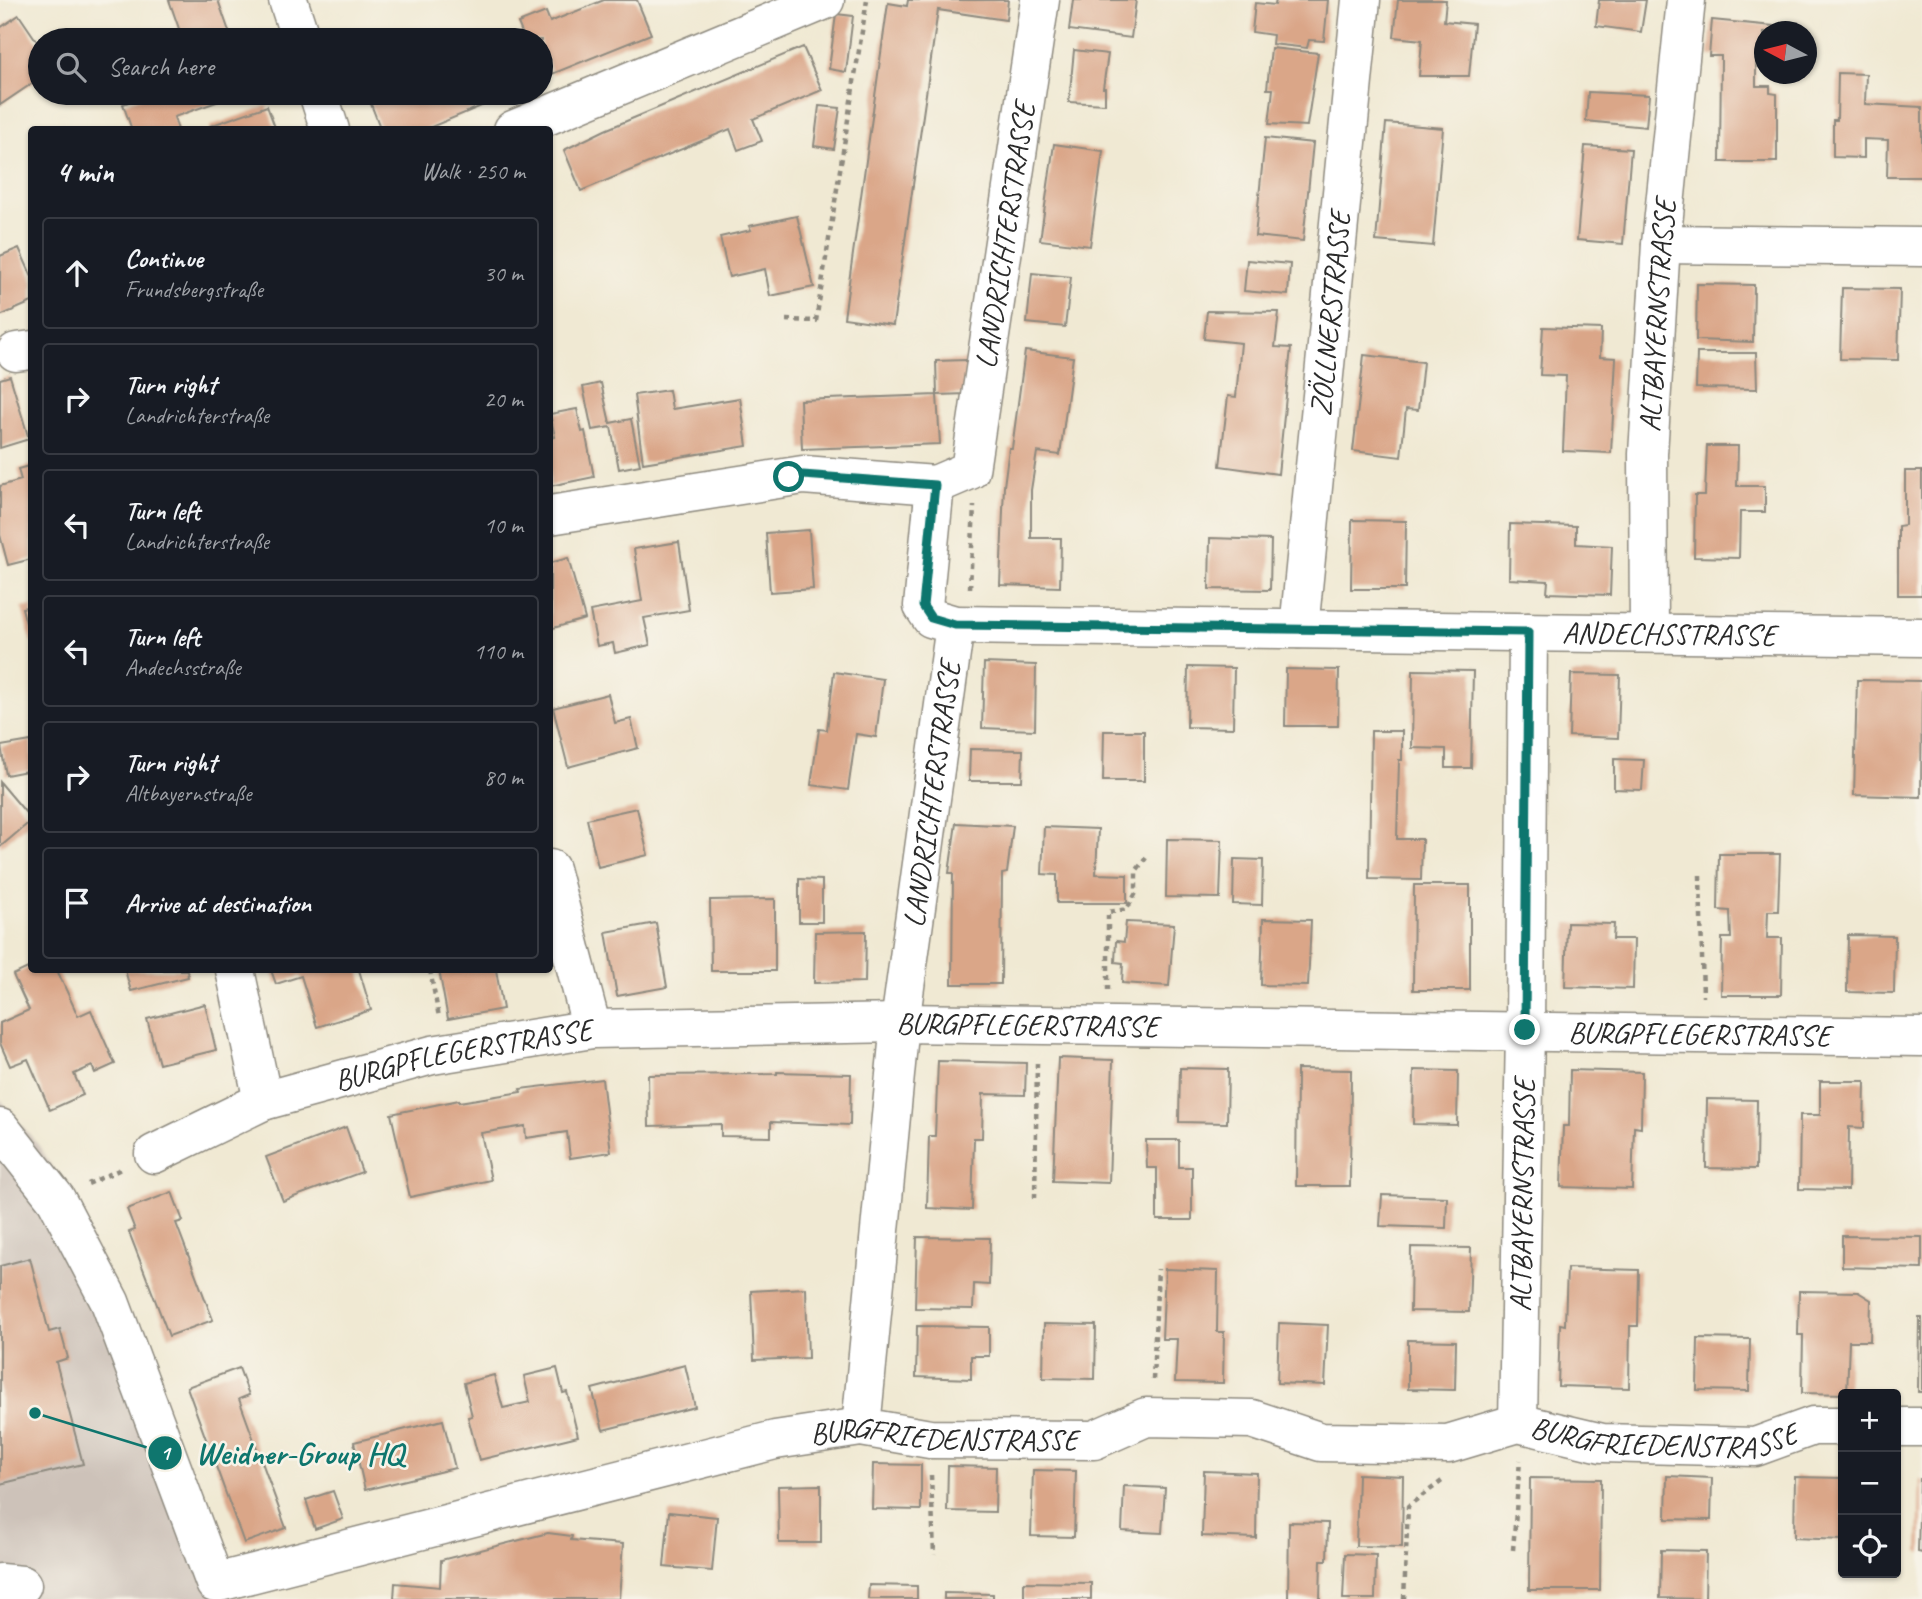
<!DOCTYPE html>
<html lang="en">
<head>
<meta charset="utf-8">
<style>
  body { margin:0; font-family:Caveat,sans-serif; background:#242831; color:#f1f3f6 }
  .controls { position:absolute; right:21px; bottom:21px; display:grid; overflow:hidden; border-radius:7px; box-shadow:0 2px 5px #0004 }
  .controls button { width:63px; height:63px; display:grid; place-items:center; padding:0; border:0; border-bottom:2px solid #363941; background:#171b24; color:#f1f3f6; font:35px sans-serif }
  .compass { position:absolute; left:1754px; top:21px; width:63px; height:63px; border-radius:50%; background:#171b24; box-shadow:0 2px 5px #0004; rotate:277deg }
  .stop { position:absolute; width:21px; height:21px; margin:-16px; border:5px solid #0f766e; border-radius:50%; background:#fff }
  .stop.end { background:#0f766e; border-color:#fff; box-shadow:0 2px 7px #0008 }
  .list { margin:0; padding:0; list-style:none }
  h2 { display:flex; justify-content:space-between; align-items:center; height:91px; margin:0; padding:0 28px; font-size:30px }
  h2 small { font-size:23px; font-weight:400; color:#9ea1a6 }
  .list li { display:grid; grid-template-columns:46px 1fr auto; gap:21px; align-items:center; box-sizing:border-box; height:112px; margin:0 14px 14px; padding:0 14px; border:2px solid #363941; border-radius:7px }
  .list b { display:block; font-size:26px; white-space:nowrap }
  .list p { margin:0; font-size:23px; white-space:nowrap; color:#9ea1a6 }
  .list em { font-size:23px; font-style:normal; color:#9ea1a6 }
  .icon { flex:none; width:38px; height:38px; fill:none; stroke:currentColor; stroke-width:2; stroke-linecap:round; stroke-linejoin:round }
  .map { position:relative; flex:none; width:1922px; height:1599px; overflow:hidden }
  .search { position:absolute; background:#171b24; box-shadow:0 2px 5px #0004; left:28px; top:28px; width:525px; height:77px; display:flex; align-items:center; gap:18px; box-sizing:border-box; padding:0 24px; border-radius:38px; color:#9ea1a6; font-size:26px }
  .panel { position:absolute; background:#171b24; box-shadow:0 2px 5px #0004; left:28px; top:126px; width:525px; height:847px; border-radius:7px }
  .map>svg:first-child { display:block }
</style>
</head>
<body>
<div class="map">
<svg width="1922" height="1599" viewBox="0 0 1922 1599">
  <rect width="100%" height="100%" fill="#f7f3e8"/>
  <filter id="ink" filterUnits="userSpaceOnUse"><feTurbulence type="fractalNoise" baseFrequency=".0143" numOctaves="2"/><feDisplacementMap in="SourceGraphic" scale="14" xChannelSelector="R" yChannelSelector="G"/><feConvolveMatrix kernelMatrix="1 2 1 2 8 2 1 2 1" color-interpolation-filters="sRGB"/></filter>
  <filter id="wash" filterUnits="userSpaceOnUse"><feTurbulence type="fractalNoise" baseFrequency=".00686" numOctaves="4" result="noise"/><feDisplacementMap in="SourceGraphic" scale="28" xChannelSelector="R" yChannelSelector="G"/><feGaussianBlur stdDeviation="1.57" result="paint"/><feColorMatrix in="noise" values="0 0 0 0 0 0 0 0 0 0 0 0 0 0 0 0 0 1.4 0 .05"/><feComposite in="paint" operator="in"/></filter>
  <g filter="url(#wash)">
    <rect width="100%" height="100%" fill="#f0e9d3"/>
    <!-- industrial -->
    <path fill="#cdc2b9" d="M0,1099L39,1146L82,1217L216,1599H0Z"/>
    <g id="blocks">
      <!-- building -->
      <g fill="#daa688">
        <path d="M169,0H218L232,40H183Z"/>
        <path d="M604,0H637L651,34L552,74L546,56L541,58V40H525L518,23L546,12L550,22Z"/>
        <path d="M908,0H1008L1006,20L938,10L893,325L844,318L888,3L907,6Z"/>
        <path d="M1073,0H1136L1131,38L1069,30Z"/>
        <path d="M1276,0H1328L1324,41L1309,40L1307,48L1272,44L1273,35L1252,32L1255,3L1275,5Z"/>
        <path d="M1398,0H1446L1444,21L1474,24L1469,76H1419L1422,40L1394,37Z"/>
        <path d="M1599,0H1646L1641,32L1596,26Z"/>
        <path d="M836,14L853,16L846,72L829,69Z"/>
        <path d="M19,15L40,46V78L0,105V28Z"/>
        <path d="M1712,20L1773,26V32H1764V57H1756V86H1770V93L1777,94V162H1720L1721,56H1709Z"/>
        <path d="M803,47L822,90L753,119L762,141L738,150L730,129L581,191L564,150L605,130Z"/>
        <path d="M1271,48L1318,53L1307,126L1269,124L1273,89H1267Z"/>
        <path d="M1074,50L1108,54L1103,88H1105V104L1069,102Z"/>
        <path d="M1838,73L1866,74L1865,104L1922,107V177H1887L1888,140L1864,139V158L1833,157V120H1837Z"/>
        <path d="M1588,92L1649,95L1646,127L1586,121Z"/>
        <path d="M153,93H242L174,117L178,130H132L123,104Z"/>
        <path d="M383,93H494L496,100L424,130H381L369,99Z"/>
        <path d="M267,106L276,130H211L210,126Z"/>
        <path d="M819,106L840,108L834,149L814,146Z"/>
        <path d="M1386,123L1443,128L1433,246L1376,241Z"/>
        <path d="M1265,138L1313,143L1303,241L1255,236Z"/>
        <path d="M1054,144L1103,151L1090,246L1040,240Z"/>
        <path d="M1585,146L1631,149L1623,244L1577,240Z"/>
        <path d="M797,216L814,287L770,296L765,269L729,277L720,237L751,230L749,226Z"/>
        <path d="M19,248L32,277V302L0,316V256Z"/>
        <path d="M1247,260L1290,264L1288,295L1244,291Z"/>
        <path d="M1032,273L1071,277L1065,327L1027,323Z"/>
        <path d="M1697,284L1754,285L1753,342L1696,340Z"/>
        <path d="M1842,288L1900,289L1898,360L1840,359Z"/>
        <path d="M1207,311L1279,312L1275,347L1291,348L1278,474L1220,466L1228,396L1236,397L1241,343L1204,339Z"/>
        <path d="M1543,327L1601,329L1600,357L1616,358L1611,453L1563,451L1566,376L1540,375Z"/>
        <path d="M1025,351L1073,357L1060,455L1037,452L1031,490V538H1061L1060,587L1000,585L1004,486L1009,448H1012Z"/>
        <path d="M1697,353H1756L1757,389L1696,388Z"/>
        <path d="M1364,355L1423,362L1418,410L1406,409L1401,457L1353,451Z"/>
        <path d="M966,360L967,394L937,395L940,444L802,449L800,400L937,395L936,361Z"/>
        <path d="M10,376L29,439L0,448V379Z"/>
        <path d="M601,383L610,423L631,419L640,465L619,469L611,427L592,430L583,387Z"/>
        <path d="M669,390L672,409L740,398L747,446L643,463L634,395Z"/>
        <path d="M577,409L582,432L585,431L594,477L550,486V438L555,437L550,414Z"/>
        <path d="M1707,446H1738L1737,486H1765V512H1740L1739,558L1694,557L1695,495H1705Z"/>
        <path d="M32,465V559L8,565L0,535V486L21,480L18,469Z"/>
        <path d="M1905,471H1922V595H1898V526L1905,525Z"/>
        <path d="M1352,520L1406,521L1405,589H1351Z"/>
        <path d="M1510,524L1576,526V544L1612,546L1610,595L1547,593L1548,581L1509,579Z"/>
        <path d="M809,530L813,589L770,592L766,533Z"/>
        <path d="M1210,538L1271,540L1270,590L1209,589Z"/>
        <path d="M679,542L689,610L644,618L650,645L615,653L613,643L597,646L590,611L642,601L634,549Z"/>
        <path d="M568,558L585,619L550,629V563Z"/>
        <path d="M32,606V642H31L22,608Z"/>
        <path d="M984,663L1036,665L1035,730L982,728Z"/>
        <path d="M1188,667L1234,668L1233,728L1187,727Z"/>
        <path d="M1286,669L1339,670L1338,726H1285Z"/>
        <path d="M1413,670L1473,671L1471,768H1446V749L1412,748Z"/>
        <path d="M834,672L883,679L876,737L856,734L848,790L811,785L819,729L827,730Z"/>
        <path d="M1571,674L1620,675L1618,738L1569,736Z"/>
        <path d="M1857,680L1922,681L1921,797L1854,795Z"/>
        <path d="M608,694L615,723L631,719L638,748L568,767L553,708Z"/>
        <path d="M1104,731H1144V781H1103Z"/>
        <path d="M1371,731H1402V760H1399L1397,839H1422L1421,880L1369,879Z"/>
        <path d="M31,741L32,770L6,775L1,746Z"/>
        <path d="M970,749L1023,750L1022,781H969Z"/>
        <path d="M1614,759L1644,760L1642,790L1614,789Z"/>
        <path d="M0,782L32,820L0,847Z"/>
        <path d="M637,808L648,855L598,867L587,819Z"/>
        <path d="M956,823L1013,826L1007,873L1002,874L1001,984H952L953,873H949Z"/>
        <path d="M1044,827L1098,829L1096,874L1127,875V903H1057V875L1042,874Z"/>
        <path d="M1167,839L1222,840L1220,898L1166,897Z"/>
        <path d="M1719,854H1780L1778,911H1768L1767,938H1782L1781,995H1721L1722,938H1731L1730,911L1718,910Z"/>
        <path d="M1234,859L1263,860L1262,905L1233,904Z"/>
        <path d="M799,879L822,880V922H799Z"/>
        <path d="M1414,885H1470V990H1413Z"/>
        <path d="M775,899V971H711L710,900Z"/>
        <path d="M1263,919L1311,920L1308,986L1261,985Z"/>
        <path d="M1126,922L1174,924L1169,986L1122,983L1123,963L1115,962L1116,941L1124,942Z"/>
        <path d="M656,923L667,987L617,996L606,932Z"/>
        <path d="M1567,923L1614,924L1613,939H1634L1633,989L1565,987Z"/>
        <path d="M866,931L865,982L814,983L815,932Z"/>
        <path d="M1848,935L1895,936L1894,993L1847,992Z"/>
        <path d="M32,966V970H57L78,1016L91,1010L115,1064L95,1073L92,1066L74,1074L83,1095L50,1110L28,1059L10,1066L0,1043V1023L29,1010L13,975Z"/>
        <path d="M125,970H187L188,977L131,991Z"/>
        <path d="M271,970H359L371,1010L317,1027L301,976L276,984Z"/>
        <path d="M439,970H496L503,1009L448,1019Z"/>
        <path d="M205,1004L216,1050L159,1064L147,1019Z"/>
        <path d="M1058,1058L1113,1060L1109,1183L1053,1181Z"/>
        <path d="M938,1061L1026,1063L1025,1095L983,1094L982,1138H974L972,1210L927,1208L929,1136H935Z"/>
        <path d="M1180,1068L1228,1069L1227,1123L1179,1122Z"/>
        <path d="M1297,1069L1351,1070L1350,1186H1296Z"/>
        <path d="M1414,1070L1458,1071L1457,1125L1413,1124Z"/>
        <path d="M1570,1070L1642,1072L1641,1128L1634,1127L1632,1189L1561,1187L1563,1126H1569Z"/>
        <path d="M777,1072L851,1074L850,1125L771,1122V1137L721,1136V1124L649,1126L648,1075L777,1074Z"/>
        <path d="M602,1079L611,1152L570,1158L567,1132L526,1138L525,1126L481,1133L491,1180L410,1197L391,1114L459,1100V1102L521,1092L520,1089Z"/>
        <path d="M1820,1081H1865L1864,1128L1849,1127L1848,1190L1799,1189L1800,1115H1820Z"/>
        <path d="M1707,1099L1757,1100L1756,1169L1706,1168Z"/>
        <path d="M346,1127L362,1172L283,1201L266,1157Z"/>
        <path d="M1146,1140H1179V1167H1192V1220H1157V1168H1147Z"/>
        <path d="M172,1192L183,1221L176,1223L213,1320L169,1336L129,1232L135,1230L127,1209Z"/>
        <path d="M1382,1195L1447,1197L1446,1228L1380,1226Z"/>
        <path d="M1842,1236L1922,1237V1269L1842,1267Z"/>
        <path d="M917,1237L990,1238L989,1285L974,1284L973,1309L915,1308Z"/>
        <path d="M1411,1247L1471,1248L1469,1312L1410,1311Z"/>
        <path d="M30,1258L49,1332L60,1329L68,1358L56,1362L83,1464L0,1484V1266Z"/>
        <path d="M1567,1268L1639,1270L1638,1326H1630L1629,1388L1558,1386L1560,1324L1565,1325Z"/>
        <path d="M1165,1269L1218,1271L1217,1332H1224L1223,1383L1175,1382L1177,1339H1162Z"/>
        <path d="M806,1288L808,1358L754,1360L751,1291Z"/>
        <path d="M1799,1291L1858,1292L1871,1300L1870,1341H1849L1847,1394L1802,1393L1803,1335H1798Z"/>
        <path d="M1919,1318H1922V1392H1918Z"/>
        <path d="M1279,1323L1328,1325L1325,1385L1277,1383Z"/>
        <path d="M1044,1324L1096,1325L1095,1379L1043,1378Z"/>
        <path d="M917,1326L989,1327V1356H971V1379L916,1377Z"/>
        <path d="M1698,1338L1750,1339L1749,1391L1697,1390Z"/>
        <path d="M1408,1340L1456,1341L1455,1390L1408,1389Z"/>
        <path d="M685,1365L695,1407L603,1430L592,1389Z"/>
        <path d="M239,1368L249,1395L239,1399L286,1528L244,1543L187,1387Z"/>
        <path d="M557,1368L563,1393L567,1392L578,1436L479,1460L468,1417L472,1416L464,1383L494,1375L503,1408L530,1402L524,1376Z"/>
        <path d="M443,1420L455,1468L365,1490L354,1442Z"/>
        <path d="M873,1464L921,1465V1510L872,1509Z"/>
        <path d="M948,1466L996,1467L995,1512L947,1511Z"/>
        <path d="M1033,1470L1076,1471L1074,1537L1031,1536Z"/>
        <path d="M1204,1471L1257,1473L1256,1538L1202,1536Z"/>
        <path d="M1358,1474L1403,1476L1402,1547L1356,1546Z"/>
        <path d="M1667,1476L1712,1478L1711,1520L1666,1519Z"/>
        <path d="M1795,1477L1843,1478V1540L1794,1538Z"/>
        <path d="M1530,1478L1601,1479L1600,1590H1529Z"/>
        <path d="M1920,1479H1922V1553L1918,1552Z"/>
        <path d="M821,1485V1543H779L778,1486Z"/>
        <path d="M1124,1486L1165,1488L1162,1533L1122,1531Z"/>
        <path d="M333,1491L343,1519L315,1529L306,1500Z"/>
        <path d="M669,1512L717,1517L712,1571L664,1567Z"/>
        <path d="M1289,1522L1328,1523L1327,1560H1321L1320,1599H1288Z"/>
        <path d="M548,1533L572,1536L571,1540L623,1544L619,1599H394L395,1583L440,1587L441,1560Z"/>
        <path d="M1661,1550L1706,1551L1705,1599L1660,1598Z"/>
        <path d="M1345,1554L1376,1555L1375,1599H1343Z"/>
        <path d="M1024,1582L1091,1583V1599H1024Z"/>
        <path d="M869,1585L917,1586V1599H868Z"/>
        <path d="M944,1593L993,1594V1599H944Z"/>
      </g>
    </g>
  </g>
  <g filter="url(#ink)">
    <use href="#blocks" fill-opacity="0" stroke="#8e8a7f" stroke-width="2"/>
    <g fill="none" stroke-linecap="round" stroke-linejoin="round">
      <!-- minor casing -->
      <g stroke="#8e8a7f" stroke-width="41">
        <g id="minor">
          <path d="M288,0L301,40"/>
          <path d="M318,93L330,130"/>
          <path d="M513,130L825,0"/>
          <path d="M1661,244L1922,247"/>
          <path d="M16,352L32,350"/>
          <path d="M550,515L803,475L935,485"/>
          <path id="s1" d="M955,625L1922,637"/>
          <path id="s2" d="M1299,629L1361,0"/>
          <path id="s3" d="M1649,632L1648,454L1661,244L1686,0"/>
          <path d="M550,869L592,1029"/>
          <path d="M235,970L263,1101"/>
          <path id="s4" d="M0,1128L56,1199L110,1302L215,1583L775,1440L861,1427L930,1439L1094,1440L1146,1417L1252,1419L1321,1442L1448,1444L1518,1423L1602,1443L1755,1447L1813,1426H1843"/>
          <path id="s5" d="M154,1154L263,1101L432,1055L592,1029L900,1023L1922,1037"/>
          <path id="s6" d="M1518,1423L1525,1030L1528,632"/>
          <path id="s7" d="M861,1427L900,1023L955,625L931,618L923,606L935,485L970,470L1040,0"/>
          <path d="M1896,1427H1922"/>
          <path d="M0,1583L22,1585"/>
        </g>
      </g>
      <!-- path -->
      <g stroke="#8e8a7f" stroke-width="4.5" stroke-dasharray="5 5" stroke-linecap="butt">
        <path d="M786,320L816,321L867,0"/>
        <path d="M970,588L974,506"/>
        <path d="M1700,875L1703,997"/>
        <path d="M430,970L439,1017"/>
        <path d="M1108,990V912L1127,909L1136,893V871L1146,858"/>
        <path d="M88,1184L121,1169"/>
        <path d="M1035,1198L1037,1062"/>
        <path d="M1153,1380L1158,1269"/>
        <path d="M931,1475L934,1555"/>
        <path d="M1513,1550L1520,1460"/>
        <path d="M1404,1599L1408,1506L1442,1481"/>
      </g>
      <!-- minor -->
      <use href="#minor" stroke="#fff" stroke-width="38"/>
    </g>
  </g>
  <g fill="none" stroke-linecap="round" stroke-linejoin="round" filter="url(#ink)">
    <!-- route -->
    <path stroke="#0f766e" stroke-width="9" d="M789,477L803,475L935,485L923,606L931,618L955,625L1528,632L1525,1030"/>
  </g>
  <g text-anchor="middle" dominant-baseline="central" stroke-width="5" stroke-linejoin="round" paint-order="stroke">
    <!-- street labels -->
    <g font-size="30" fill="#2b2b2b" stroke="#f7f3e8">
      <text stroke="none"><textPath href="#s7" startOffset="1244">LANDRICHTERSTRASSE</textPath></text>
      <text stroke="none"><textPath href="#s2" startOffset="317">ZÖLLNERSTRASSE</textPath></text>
      <text stroke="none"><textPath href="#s3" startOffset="317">ALTBAYERNSTRASSE</textPath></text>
      <text stroke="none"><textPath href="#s1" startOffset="714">ANDECHSSTRASSE</textPath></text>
      <text stroke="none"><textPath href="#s7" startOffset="637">LANDRICHTERSTRASSE</textPath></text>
      <text stroke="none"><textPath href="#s5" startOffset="894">BURGPFLEGERSTRASSE</textPath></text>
      <text stroke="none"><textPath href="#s5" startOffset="1566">BURGPFLEGERSTRASSE</textPath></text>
      <text stroke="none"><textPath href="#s5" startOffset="327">BURGPFLEGERSTRASSE</textPath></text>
      <text stroke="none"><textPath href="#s6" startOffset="228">ALTBAYERNSTRASSE</textPath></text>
      <text stroke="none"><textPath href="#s4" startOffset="1990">BURGFRIEDENSTRASSE</textPath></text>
      <text stroke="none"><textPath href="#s4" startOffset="1255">BURGFRIEDENSTRASSE</textPath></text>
    </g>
  </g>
  <!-- callouts -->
  <path fill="none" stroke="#0f766e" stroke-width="2.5" d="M35 1413L165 1453"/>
  <g fill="#0f766e" stroke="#f7f3e8" stroke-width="2.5">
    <circle cx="35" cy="1413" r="7"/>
    <circle cx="165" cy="1453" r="18"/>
  </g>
  <g font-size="21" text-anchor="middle" font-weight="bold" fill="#fff">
    <text x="165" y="1460">1</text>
  </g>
  <g font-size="32" text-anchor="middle" font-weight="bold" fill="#0f766e" stroke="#f7f3e8" stroke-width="5" stroke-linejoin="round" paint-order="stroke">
    <text x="299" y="1464">Weidner-Group HQ</text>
  </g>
</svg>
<div class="controls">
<button>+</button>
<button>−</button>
<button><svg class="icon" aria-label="locate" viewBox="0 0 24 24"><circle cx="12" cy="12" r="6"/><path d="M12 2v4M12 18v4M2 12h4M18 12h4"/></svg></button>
</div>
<svg class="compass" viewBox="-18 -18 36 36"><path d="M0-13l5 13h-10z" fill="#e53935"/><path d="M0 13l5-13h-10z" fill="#9ea1a6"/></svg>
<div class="stop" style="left:789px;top:477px"></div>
<div class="stop end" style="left:1525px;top:1030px"></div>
<div class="search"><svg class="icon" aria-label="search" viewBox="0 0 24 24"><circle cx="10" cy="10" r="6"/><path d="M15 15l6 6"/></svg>Search here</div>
<section class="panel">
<h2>4 min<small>Walk · 250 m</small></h2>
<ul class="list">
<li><svg class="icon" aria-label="ahead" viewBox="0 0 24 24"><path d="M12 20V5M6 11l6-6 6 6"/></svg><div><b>Continue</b><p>Frundsbergstraße</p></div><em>30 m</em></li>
<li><svg class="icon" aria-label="right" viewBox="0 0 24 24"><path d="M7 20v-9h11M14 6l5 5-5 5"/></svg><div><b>Turn right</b><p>Landrichterstraße</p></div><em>20 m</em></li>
<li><svg class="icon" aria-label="left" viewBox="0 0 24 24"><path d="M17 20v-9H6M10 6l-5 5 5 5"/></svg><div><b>Turn left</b><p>Landrichterstraße</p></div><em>10 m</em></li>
<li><svg class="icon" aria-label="left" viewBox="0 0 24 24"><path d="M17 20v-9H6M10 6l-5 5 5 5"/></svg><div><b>Turn left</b><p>Andechsstraße</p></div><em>110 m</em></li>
<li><svg class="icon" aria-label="right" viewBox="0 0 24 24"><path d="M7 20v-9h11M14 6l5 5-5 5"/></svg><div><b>Turn right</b><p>Altbayernstraße</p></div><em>80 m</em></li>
<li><svg class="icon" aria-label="arrive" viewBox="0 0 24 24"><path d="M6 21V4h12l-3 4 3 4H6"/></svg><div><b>Arrive at destination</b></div></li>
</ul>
</section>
</div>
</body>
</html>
